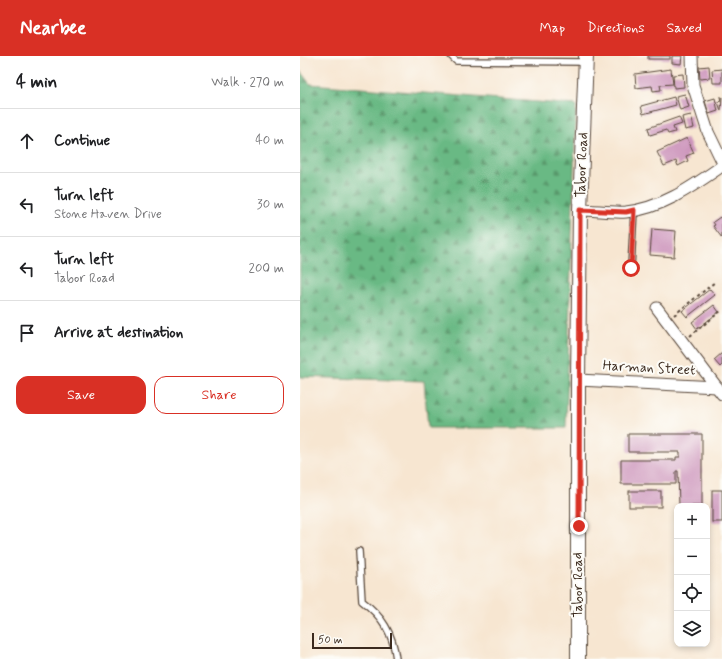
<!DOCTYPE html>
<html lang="en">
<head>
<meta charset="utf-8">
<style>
  body { margin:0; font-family:Mynerve,sans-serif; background:#f6f6f6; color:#202124 }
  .controls { position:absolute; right:12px; bottom:12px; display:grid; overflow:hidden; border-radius:8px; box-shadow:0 2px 6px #0003 }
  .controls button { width:36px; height:36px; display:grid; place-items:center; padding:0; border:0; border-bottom:1px solid #e0e0e0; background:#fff; color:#202124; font:20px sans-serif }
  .scale { position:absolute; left:12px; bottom:10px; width:80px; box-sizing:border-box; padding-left:4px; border:2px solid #3b2a1e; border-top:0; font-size:11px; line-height:14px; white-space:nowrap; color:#3b2a1e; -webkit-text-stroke:3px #fdfcf7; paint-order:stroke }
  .stop { position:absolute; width:12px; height:12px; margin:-9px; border:3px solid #d93025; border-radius:50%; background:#fff }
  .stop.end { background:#d93025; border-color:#fff; box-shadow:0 1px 4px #0008 }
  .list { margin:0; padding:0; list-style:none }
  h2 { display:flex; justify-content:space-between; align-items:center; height:52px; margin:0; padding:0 16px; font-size:17px }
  h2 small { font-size:13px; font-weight:400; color:#757577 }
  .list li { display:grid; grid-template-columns:26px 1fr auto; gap:12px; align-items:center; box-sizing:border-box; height:64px; padding:0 16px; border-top:1px solid #e0e0e0 }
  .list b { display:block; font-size:15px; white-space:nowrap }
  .list p { margin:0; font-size:13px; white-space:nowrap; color:#757577 }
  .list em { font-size:13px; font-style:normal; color:#757577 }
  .actions { display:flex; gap:8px; padding:12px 16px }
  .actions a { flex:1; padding:9px 0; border:1px solid #d93025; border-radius:12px; text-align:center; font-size:14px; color:#d93025 }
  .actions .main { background:#d93025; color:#fff }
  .icon { flex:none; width:22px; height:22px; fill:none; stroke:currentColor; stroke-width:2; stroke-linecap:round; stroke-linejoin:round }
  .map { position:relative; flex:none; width:422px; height:603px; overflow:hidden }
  header { display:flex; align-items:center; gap:24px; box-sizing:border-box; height:56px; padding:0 20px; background:#d93025; color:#fff }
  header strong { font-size:19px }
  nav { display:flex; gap:22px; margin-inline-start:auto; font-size:14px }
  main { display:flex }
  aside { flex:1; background:#fff }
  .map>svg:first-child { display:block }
</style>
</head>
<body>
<header>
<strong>Nearbee</strong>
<nav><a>Map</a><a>Directions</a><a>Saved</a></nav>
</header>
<main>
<aside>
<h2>4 min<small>Walk · 270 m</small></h2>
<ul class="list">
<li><svg class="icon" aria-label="ahead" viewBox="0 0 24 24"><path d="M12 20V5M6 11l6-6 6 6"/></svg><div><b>Continue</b></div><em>40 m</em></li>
<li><svg class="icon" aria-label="left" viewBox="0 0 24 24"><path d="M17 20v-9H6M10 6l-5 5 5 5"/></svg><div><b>Turn left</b><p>Stone Haven Drive</p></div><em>30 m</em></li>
<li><svg class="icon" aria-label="left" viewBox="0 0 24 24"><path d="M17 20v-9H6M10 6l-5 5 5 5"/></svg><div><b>Turn left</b><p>Tabor Road</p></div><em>200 m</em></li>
<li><svg class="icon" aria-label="arrive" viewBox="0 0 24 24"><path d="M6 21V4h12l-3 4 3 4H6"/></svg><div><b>Arrive at destination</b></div></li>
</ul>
<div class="actions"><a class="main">Save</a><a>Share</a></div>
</aside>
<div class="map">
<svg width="422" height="603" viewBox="0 0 422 603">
  <defs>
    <pattern id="forest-firs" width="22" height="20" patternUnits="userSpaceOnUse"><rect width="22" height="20" fill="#69b984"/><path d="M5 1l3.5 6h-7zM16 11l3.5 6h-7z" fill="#58976b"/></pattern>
  </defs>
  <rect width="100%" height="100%" fill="#fdfcf7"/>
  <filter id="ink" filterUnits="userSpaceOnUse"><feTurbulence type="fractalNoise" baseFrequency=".025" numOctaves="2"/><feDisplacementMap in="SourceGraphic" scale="8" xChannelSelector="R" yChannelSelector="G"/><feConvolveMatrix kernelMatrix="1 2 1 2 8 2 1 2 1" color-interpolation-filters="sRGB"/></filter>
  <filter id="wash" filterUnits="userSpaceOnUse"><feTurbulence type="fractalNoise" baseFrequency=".012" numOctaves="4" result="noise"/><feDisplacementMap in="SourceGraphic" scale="16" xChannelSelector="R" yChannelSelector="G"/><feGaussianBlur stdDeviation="0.9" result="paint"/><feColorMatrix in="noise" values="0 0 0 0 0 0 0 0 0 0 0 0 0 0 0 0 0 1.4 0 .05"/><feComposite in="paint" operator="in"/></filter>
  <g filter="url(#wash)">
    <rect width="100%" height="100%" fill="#f7e6d1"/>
    <!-- forest -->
    <path fill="url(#forest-firs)" stroke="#527251" d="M0,15L10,28L276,49L266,372H128L124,325L0,321Z"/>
    <g id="blocks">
      <!-- building -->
      <g fill="#ce97bd">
        <rect x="348" y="0" width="22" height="3"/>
        <path d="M372,0H382L381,8L372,7Z"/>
        <path d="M409,10L410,22L400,23L399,11Z"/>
        <path d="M371,13L373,28L360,29L361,34L353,35L352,30L336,32L335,18Z"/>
        <path d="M422,13V27H413L412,14Z"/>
        <path d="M383,18L384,31L374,32L373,19Z"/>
        <path d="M385,38L389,51L380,54L376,40Z"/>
        <path d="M374,41L376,49L343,58L341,50Z"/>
        <path d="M420,41H422L421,55L418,46L421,45Z"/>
        <path d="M415,42L418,55L409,58L405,45Z"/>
        <path d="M391,59L394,72L385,74L382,61Z"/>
        <path d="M379,61L382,68L373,71L375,76L368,78L366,74L350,79L348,72Z"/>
        <path d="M387,82L394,97L386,100L388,105L378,110L376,105L364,110L357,96Z"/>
        <path d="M420,161L422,164V182L413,170L415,169L413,166Z"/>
        <path d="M352,173L376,175L374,201L350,199Z"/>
        <path d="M410,233L415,239L387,261L382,255Z"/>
        <path d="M414,249L419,256L397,273L392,266Z"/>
        <path d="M422,297V309L420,311L414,304Z"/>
        <path d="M328,378H402V450H379L378,415H376V428H321V404H376V401H380V396H328Z"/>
        <rect x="412" y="434" width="10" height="32"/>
        <rect x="329" y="435" width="32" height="16"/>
      </g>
    </g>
  </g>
  <g filter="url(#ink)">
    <use href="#blocks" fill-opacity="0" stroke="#574639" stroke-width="1"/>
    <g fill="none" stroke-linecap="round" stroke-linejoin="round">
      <!-- service casing -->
      <g stroke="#574639" stroke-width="8">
        <g id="service">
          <path d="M151,0L156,5L285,6"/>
          <path d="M331,212L334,154"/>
          <path d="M59,495L62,545C82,560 93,577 96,603"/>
        </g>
      </g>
      <!-- minor casing -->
      <g stroke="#574639" stroke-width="13">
        <g id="minor">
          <path d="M392,0L393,29L408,76L422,105"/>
          <path d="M280,154C295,154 311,157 326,156C363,152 393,130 422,110"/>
          <path d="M357,252L422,338"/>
          <path d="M278,324L417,331"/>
        </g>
      </g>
      <!-- tertiary casing -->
      <g stroke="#574639" stroke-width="16">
        <path id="tertiary" d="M278,603V324L280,154L286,0"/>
      </g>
      <!-- path -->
      <g stroke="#574639" stroke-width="2" stroke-dasharray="3 3" stroke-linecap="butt">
        <path d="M374,259L415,226"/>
        <path d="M390,280L422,254"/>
      </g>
      <!-- service -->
      <use href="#service" stroke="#fff" stroke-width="5.5"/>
      <!-- minor -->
      <use href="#minor" stroke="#fff" stroke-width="11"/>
      <!-- tertiary -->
      <use href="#tertiary" stroke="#fff" stroke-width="14"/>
    </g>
  </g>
  <g fill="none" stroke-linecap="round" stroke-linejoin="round" filter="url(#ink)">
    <!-- route -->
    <path stroke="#d93025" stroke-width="5" d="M279,470L280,154L326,156L334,154L331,212"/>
  </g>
  <g text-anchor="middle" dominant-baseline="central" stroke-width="4" stroke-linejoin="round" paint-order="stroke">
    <!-- street labels -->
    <g font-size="14" fill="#3b2a1e" stroke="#fdfcf7">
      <text transform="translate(282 109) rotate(-88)">Tabor Road</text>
      <text transform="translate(349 312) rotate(3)">Harman Street</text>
      <text transform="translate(278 529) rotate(-90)">Tabor Road</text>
    </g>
  </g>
</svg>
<div class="controls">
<button>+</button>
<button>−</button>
<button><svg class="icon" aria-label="locate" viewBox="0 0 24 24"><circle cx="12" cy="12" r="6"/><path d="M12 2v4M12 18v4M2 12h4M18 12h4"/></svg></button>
<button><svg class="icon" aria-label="layers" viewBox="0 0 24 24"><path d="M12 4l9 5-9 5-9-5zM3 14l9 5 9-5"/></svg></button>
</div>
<div class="scale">50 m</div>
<div class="stop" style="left:331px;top:212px"></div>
<div class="stop end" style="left:279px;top:470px"></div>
</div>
</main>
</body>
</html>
